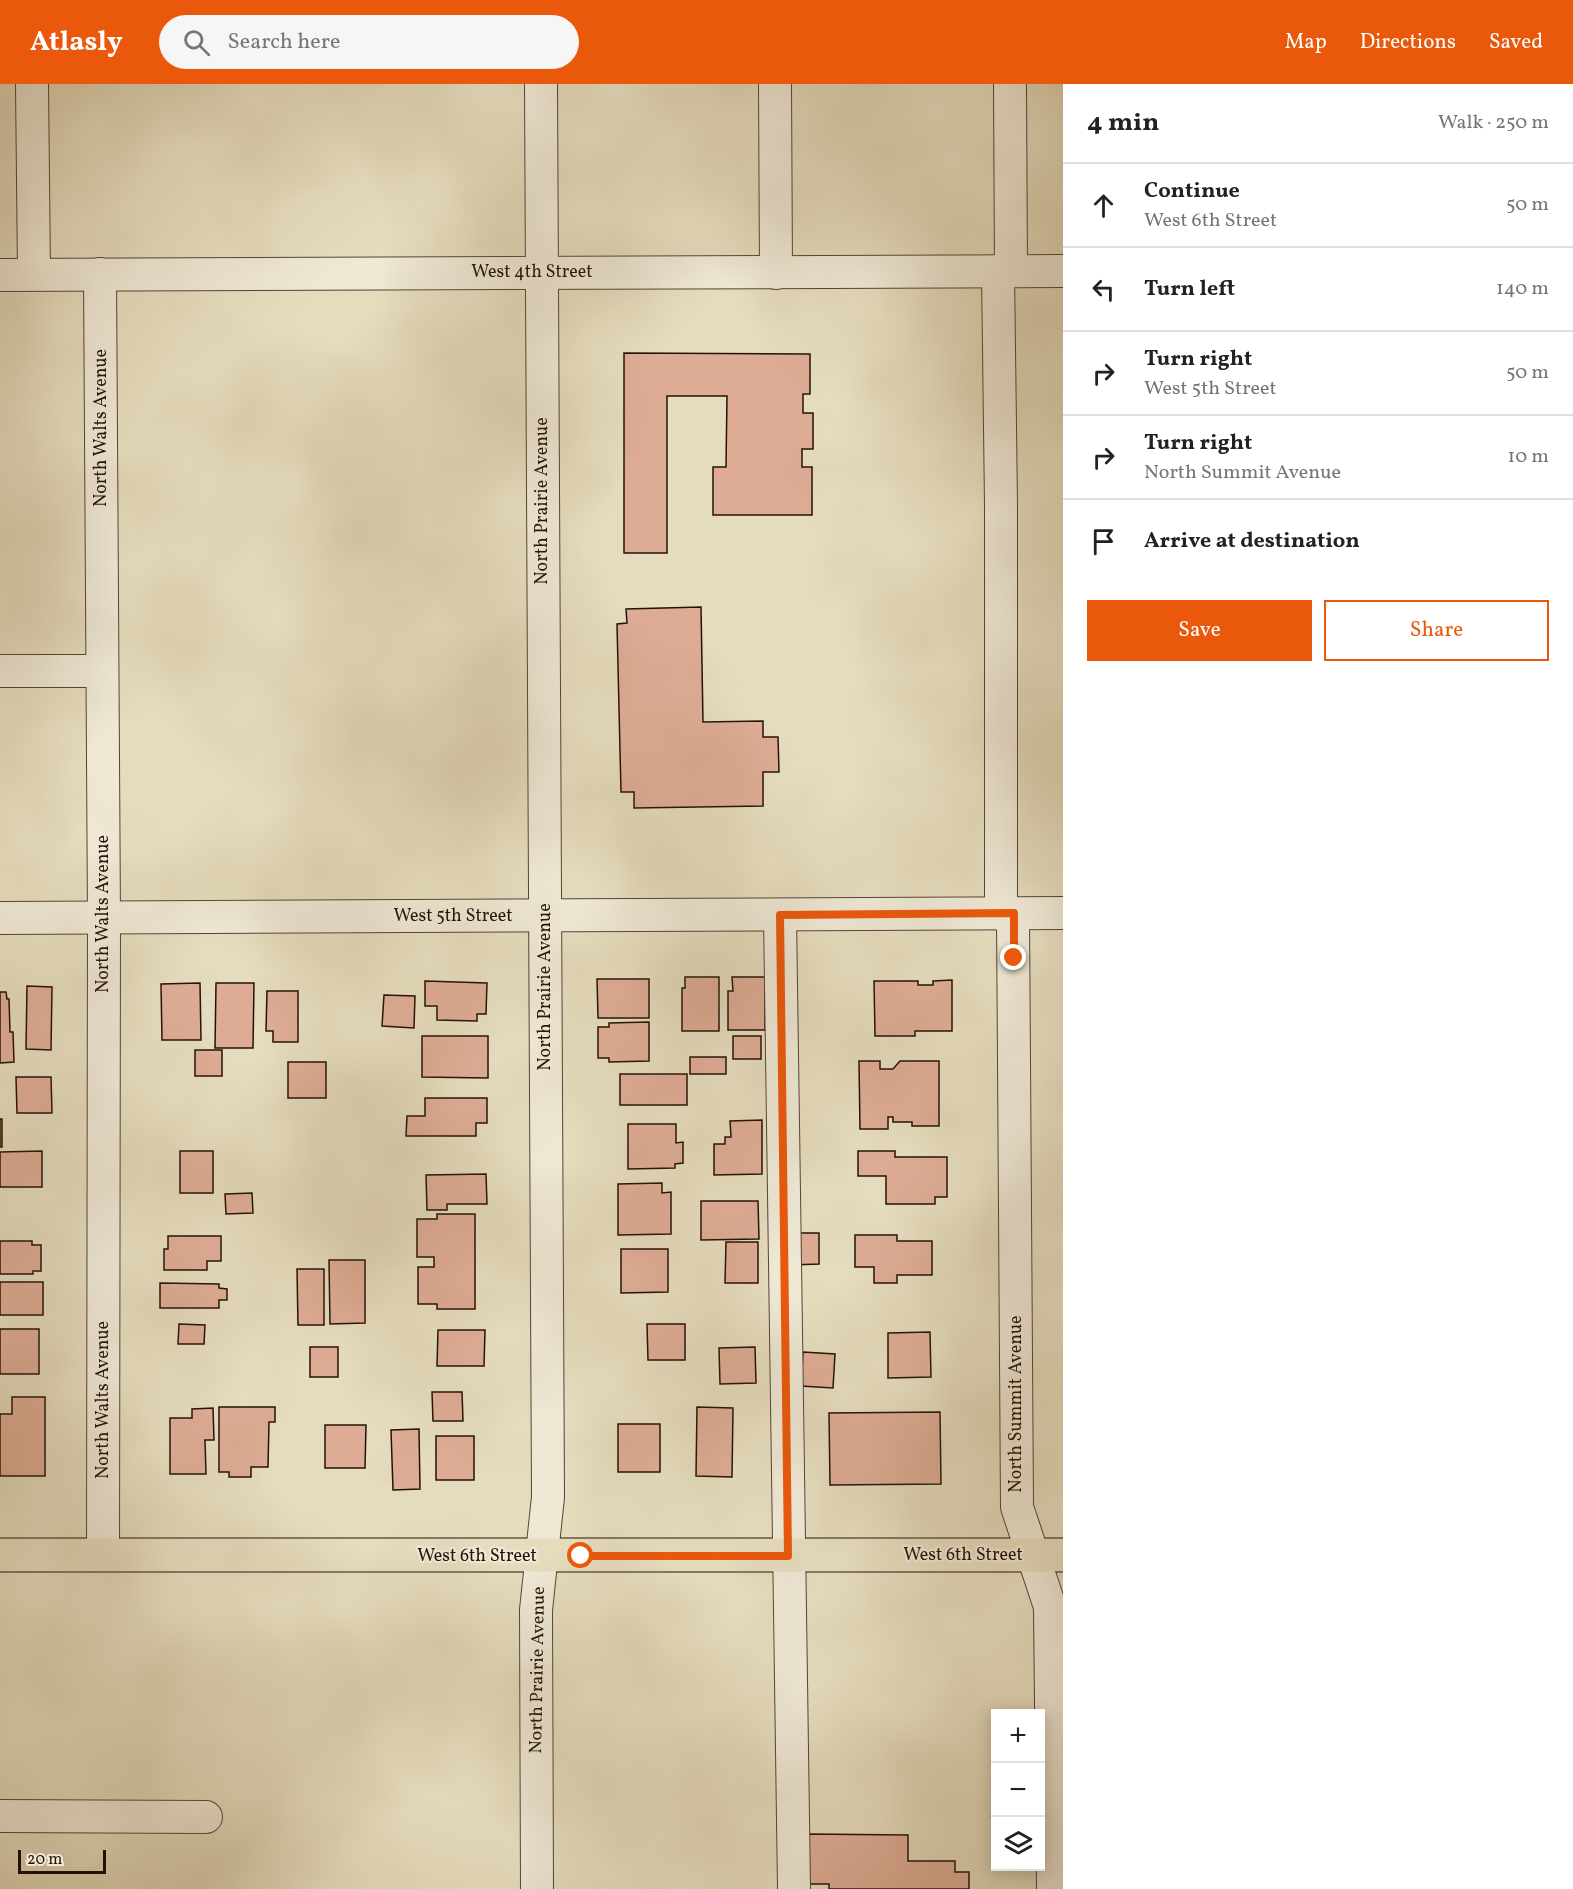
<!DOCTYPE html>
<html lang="en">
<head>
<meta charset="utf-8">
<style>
  body { margin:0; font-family:Vollkorn,serif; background:#f6f6f6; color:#222 }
  .controls { position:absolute; right:18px; bottom:18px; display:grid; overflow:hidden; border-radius:0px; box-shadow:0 3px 15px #0003 }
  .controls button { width:54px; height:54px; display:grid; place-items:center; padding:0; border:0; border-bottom:2px solid #e0e0e0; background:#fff; color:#222; font:30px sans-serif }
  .scale { position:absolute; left:18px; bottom:15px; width:88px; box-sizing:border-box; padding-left:6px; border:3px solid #251207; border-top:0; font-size:16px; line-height:21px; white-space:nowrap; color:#251207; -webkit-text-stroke:4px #eee8d5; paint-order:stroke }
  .stop { position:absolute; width:18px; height:18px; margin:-14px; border:4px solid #ea580c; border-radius:50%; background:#fff }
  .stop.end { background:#ea580c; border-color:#fff; box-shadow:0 2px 6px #0008 }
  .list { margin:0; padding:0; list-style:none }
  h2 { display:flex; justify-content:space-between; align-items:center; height:78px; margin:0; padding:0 24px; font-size:26px }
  h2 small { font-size:20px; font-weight:400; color:#767676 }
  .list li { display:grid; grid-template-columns:39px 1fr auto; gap:18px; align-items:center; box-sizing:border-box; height:84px; padding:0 24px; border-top:2px solid #e0e0e0 }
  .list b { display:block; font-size:22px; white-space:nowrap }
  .list p { margin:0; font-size:20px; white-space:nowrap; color:#767676 }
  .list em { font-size:20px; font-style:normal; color:#767676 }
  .actions { display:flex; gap:12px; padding:18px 24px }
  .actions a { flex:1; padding:14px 0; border:2px solid #ea580c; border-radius:0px; text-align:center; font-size:21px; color:#ea580c }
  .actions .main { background:#ea580c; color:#fff }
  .icon { flex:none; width:33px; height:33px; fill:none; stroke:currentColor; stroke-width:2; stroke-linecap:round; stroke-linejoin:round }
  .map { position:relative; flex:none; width:1063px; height:1805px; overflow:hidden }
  header { display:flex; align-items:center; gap:36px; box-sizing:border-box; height:84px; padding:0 30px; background:#ea580c; color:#fff }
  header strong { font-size:28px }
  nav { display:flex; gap:33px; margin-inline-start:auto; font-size:21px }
  .search { width:420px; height:54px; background:#f6f6f6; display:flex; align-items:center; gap:15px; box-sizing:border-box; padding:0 21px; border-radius:33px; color:#767676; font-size:22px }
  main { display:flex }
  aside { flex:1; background:#fff }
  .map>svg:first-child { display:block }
</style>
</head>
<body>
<header>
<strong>Atlasly</strong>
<div class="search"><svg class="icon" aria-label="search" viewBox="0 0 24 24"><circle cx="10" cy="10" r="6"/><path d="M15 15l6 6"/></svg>Search here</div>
<nav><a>Map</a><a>Directions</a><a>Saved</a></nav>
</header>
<main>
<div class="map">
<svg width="1063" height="1805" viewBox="0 0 1063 1805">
  <rect width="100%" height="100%" fill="#e5dcbe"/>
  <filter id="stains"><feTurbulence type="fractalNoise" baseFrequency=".00333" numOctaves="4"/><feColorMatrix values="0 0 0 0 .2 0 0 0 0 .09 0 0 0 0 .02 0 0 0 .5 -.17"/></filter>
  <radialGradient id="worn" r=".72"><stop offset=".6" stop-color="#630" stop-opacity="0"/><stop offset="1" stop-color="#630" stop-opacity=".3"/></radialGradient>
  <!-- building -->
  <g fill="#deac95" stroke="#251207" stroke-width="1.5">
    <path d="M624,269L810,270V310H803V329H813V365H802V383H812V431H713V383H726L727,312H667V469H624Z"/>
    <path d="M701,523L703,638L763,637V653H778L779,688H763V722L634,724V708H621L617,540L627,539L626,525Z"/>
    <path d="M685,893H719V947H682V904H685Z"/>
    <path d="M732,893H765V946H728V907H733Z"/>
    <path d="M597,895H649V934H598Z"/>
    <path d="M952,896V947H915V952H875L874,897H918V901H933V897Z"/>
    <path d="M425,897L487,899L486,930H477V937L437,936V922H425Z"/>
    <path d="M200,899L201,956H162L161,900Z"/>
    <path d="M216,899H254L253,964H215Z"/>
    <path d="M27,902L52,903L51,966L26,965Z"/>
    <path d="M267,907H298V958H273V947H266Z"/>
    <path d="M0,908H6L7,915H9L10,948H13L14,978L0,979Z"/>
    <path d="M384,911L415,912L414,944L382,942Z"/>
    <path d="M649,938V977L609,978V974H598V943H609V939Z"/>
    <path d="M422,952H488V994L422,993Z"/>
    <rect x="733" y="952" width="28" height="23"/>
    <rect x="195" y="966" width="27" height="26"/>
    <rect x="690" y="973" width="36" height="17"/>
    <path d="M859,977H880V985H893L900,977H939V1042H912V1038H893V1033H888V1045H860Z"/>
    <rect x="288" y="978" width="38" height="36"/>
    <rect x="620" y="990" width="67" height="31"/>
    <path d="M16,993H51L52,1029H17Z"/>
    <path d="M425,1014H487V1039H476V1052H406L407,1032H425Z"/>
    <rect x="0" y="1035" width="2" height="28"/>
    <path d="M762,1036V1090L714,1091V1060H725V1053H731L730,1037Z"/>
    <path d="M628,1040H676V1059L683,1058V1079L675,1080V1084L628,1085Z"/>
    <path d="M42,1067V1103H0V1068Z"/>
    <rect x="180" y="1067" width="33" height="42"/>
    <path d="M858,1067H895V1073H947V1113H935V1120H886V1092H858Z"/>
    <path d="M486,1090L487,1120H447V1126H427L426,1091Z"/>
    <path d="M662,1099V1109L671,1108V1150L618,1151V1100Z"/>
    <path d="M252,1109L253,1129L226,1130L225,1110Z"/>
    <path d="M701,1117H758L759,1155L701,1156Z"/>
    <path d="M437,1130H475V1225H437V1220H418V1183H434V1173H417V1135H437Z"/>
    <path d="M791,1149H819V1180L791,1181Z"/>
    <path d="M855,1151H897V1157H932V1191H897V1199H874V1183H855Z"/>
    <path d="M168,1152H221V1177H207V1186H164V1165H168Z"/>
    <path d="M0,1157H32V1161H41V1187H33V1190H0Z"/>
    <path d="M726,1158H758V1199H725Z"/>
    <path d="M621,1165H668V1208L621,1209Z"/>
    <path d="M329,1176H365V1239L330,1240Z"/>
    <path d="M297,1185H324V1241H298Z"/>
    <rect x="0" y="1198" width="43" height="33"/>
    <path d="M160,1199L219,1200V1204L227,1205V1216H219V1224H160Z"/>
    <path d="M179,1240L205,1241L204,1260H178Z"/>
    <path d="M647,1240H685V1276H648Z"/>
    <rect x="0" y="1245" width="39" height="45"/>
    <path d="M438,1246H485L484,1282H437Z"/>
    <path d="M930,1248L931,1293L888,1294V1249Z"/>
    <rect x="310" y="1263" width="28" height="30"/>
    <path d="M755,1263L756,1299L720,1300L719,1264Z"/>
    <path d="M803,1268L835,1270L833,1304L801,1302Z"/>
    <path d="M432,1308H462L463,1337H433Z"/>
    <path d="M12,1313H45V1392H0V1330H12Z"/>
    <path d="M219,1323H275V1338H269L268,1383H251V1393H229V1388H219Z"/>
    <path d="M697,1323L733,1324L732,1393L696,1392Z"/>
    <path d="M213,1324L214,1356H205L206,1390H170V1334H192V1325Z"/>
    <path d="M940,1328L941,1400L830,1401L829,1329Z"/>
    <rect x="618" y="1340" width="42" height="48"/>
    <path d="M325,1341H366L365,1384H325Z"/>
    <path d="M419,1345L420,1405L393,1406L391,1346Z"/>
    <rect x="436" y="1352" width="38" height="44"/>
    <path d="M807,1750L908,1751V1777H955V1788H969V1805H829V1800H807Z"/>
  </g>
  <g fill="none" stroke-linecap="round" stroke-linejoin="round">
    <!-- minor casing -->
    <g stroke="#554435" stroke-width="34">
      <g id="minor">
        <path d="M32,0L34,190"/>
        <path d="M775,0L776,189"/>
        <path d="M1010,0L1011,187"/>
        <path d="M998,187L1001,421V830"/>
        <path d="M100,190L104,835L103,1471"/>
        <path d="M0,191L1063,187"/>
        <path d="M0,587H102"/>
        <path d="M1013,829L1017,1423L1050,1523L1053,1805"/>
        <path d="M780,831L794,1805"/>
        <path d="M0,834L1063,829"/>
        <path d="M0,1732L206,1733"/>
        <path d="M537,1805L536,1526L548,1413L541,0"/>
      </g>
    </g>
    <!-- major casing -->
    <g stroke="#251207" stroke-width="35">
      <path id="major" d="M0,1471H1063"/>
    </g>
    <!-- minor -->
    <use href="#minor" stroke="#eee8d5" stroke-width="32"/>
    <!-- major -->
    <use href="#major" stroke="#e5dcbe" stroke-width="33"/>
  </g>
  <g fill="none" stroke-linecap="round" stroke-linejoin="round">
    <!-- route -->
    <path stroke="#ea580c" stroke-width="8" d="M581,1472H788L780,831L1014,829V874"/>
  </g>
  <g text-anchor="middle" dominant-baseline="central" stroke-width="4.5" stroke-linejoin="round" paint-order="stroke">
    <!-- street labels -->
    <g font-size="18" fill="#251207" stroke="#eee8d5">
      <text x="532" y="188">West 4th Street</text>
      <text transform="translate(101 344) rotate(-90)">North Walts Avenue</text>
      <text transform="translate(542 417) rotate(-90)">North Prairie Avenue</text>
      <text transform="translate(103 830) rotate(-90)">North Walts Avenue</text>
      <text x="453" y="832">West 5th Street</text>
      <text transform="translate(545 903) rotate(-90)">North Prairie Avenue</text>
      <text transform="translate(103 1316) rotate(-90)">North Walts Avenue</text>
      <text transform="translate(1016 1320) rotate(-90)">North Summit Avenue</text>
      <text x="963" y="1471">West 6th Street</text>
      <text x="477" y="1472">West 6th Street</text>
      <text transform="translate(538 1586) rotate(-89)">North Prairie Avenue</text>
    </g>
  </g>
  <rect width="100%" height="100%" filter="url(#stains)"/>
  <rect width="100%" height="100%" fill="url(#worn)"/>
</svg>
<div class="controls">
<button>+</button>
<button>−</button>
<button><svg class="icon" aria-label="layers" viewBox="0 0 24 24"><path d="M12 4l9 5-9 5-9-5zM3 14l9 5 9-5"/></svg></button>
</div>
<div class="scale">20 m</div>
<div class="stop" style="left:581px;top:1472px"></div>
<div class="stop end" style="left:1014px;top:874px"></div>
</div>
<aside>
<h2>4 min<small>Walk · 250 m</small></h2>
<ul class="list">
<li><svg class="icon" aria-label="ahead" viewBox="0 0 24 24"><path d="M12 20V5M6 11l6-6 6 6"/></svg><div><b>Continue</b><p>West 6th Street</p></div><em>50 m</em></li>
<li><svg class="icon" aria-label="left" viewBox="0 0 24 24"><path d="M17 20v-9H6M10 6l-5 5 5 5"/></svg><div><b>Turn left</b></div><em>140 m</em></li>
<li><svg class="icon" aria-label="right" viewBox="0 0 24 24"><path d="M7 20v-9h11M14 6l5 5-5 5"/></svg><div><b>Turn right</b><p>West 5th Street</p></div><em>50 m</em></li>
<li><svg class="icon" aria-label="right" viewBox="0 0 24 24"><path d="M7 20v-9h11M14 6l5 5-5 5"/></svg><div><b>Turn right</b><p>North Summit Avenue</p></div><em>10 m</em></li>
<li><svg class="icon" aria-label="arrive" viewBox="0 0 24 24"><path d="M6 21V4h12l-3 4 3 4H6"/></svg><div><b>Arrive at destination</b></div></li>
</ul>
<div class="actions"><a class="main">Save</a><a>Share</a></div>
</aside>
</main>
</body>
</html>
